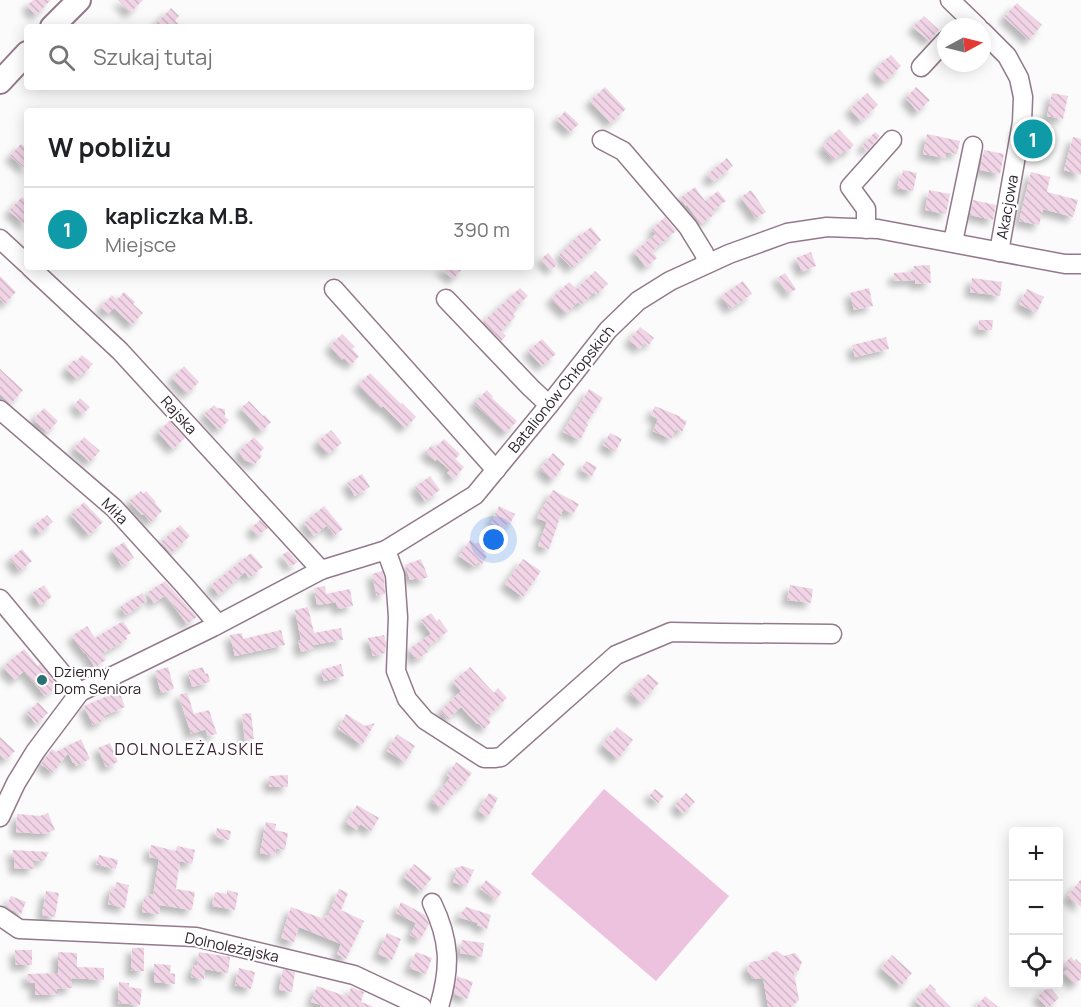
<!DOCTYPE html>
<html lang="pl">
<head>
<meta charset="utf-8">
<style>
  body { margin:0; font-family:Manrope,sans-serif; background:#f2f2f2; color:#202124 }
  .controls { position:absolute; right:18px; bottom:18px; display:grid; overflow:hidden; border-radius:6px; box-shadow:0 3px 15px #0003 }
  .controls button { width:54px; height:54px; display:grid; place-items:center; padding:0; border:0; border-bottom:2px solid #e0e0e0; background:#fff; color:#202124; font:30px sans-serif }
  .compass { position:absolute; left:937px; top:18px; width:54px; height:54px; border-radius:50%; background:#fff; box-shadow:0 3px 15px #0003; rotate:83deg }
  .you { position:absolute; left:494px; top:540px; width:21px; height:21px; margin:-15px; border:4px solid #fff; border-radius:50%; background:#1a73e8; box-shadow:0 0 0 9px #1a73e833 }
  .badge { display:grid; place-items:center; width:39px; height:39px; border-radius:50%; background:#287272; color:#fff; font-size:20px; font-weight:700 }
  .pin { position:absolute; translate:-50% -50%; border:3px solid #fff; box-shadow:0 2px 6px #0006 }
  .list { margin:0; padding:0; list-style:none }
  h2 { display:flex; justify-content:space-between; align-items:center; height:78px; margin:0; padding:0 24px; font-size:26px }
  h2 small { font-size:20px; font-weight:400; color:#757577 }
  .list li { display:grid; grid-template-columns:39px 1fr auto; gap:18px; align-items:center; box-sizing:border-box; height:84px; padding:0 24px; border-top:2px solid #e0e0e0 }
  .list b { display:block; font-size:22px; white-space:nowrap }
  .list p { margin:0; font-size:20px; white-space:nowrap; color:#757577 }
  .list em { font-size:20px; font-style:normal; color:#757577 }
  .icon { flex:none; width:33px; height:33px; fill:none; stroke:currentColor; stroke-width:2; stroke-linecap:round; stroke-linejoin:round }
  .map { position:relative; flex:none; width:1081px; height:1007px; overflow:hidden }
  .search { position:absolute; background:#fff; box-shadow:0 3px 15px #0003; left:24px; top:24px; width:510px; height:66px; display:flex; align-items:center; gap:15px; box-sizing:border-box; padding:0 21px; border-radius:6px; color:#757577; font-size:22px }
  .panel { position:absolute; background:#fff; box-shadow:0 3px 15px #0003; left:24px; top:108px; width:510px; height:162px; border-radius:6px }
  .map>svg:first-child { display:block }
</style>
</head>
<body>
<div class="map">
<svg width="1081" height="1007" viewBox="0 0 1081 1007">
  <defs>
    <pattern id="building-back-hatch" width="6" height="6" patternUnits="userSpaceOnUse" patternTransform="scale(1.5)"><rect width="6" height="6" fill="#f1d5e7"/><path d="M-1 5l2 2M0 0l6 6M5-1l2 2" fill="none" stroke="#cfb7c6"/></pattern>
    <filter id="shadow"><feDropShadow dx="-5.5" dy="5.5" stdDeviation="3" flood-color="#0004"/></filter>
  </defs>
  <rect width="100%" height="100%" fill="#fbfbfb"/>
  <!-- green -->
  <path fill="#edc2de" d="M604,789L729,896L656,981L531,874Z"/>
  <!-- building -->
  <g fill="url(#building-back-hatch)" filter="url(#shadow)">
    <path d="M33,0H51L36,15L27,6Z"/>
    <path d="M118,0H143L130,13Z"/>
    <path d="M1017,3L1042,25L1029,40L1004,17Z"/>
    <path d="M171,8L179,16L175,21L182,27H153Z"/>
    <path d="M924,16L939,30L929,41L913,27Z"/>
    <path d="M891,55L901,66L884,83L874,73L879,67L878,66Z"/>
    <path d="M605,87L626,109L611,123L590,101Z"/>
    <path d="M916,87L930,100L918,112L906,98Z"/>
    <path d="M867,93L878,105L861,121L850,109Z"/>
    <path d="M1052,93L1068,96L1063,119L1047,116Z"/>
    <path d="M565,111L579,124L570,132L557,120Z"/>
    <path d="M839,129L854,145L846,153L844,151L834,160L822,147L831,139L830,137Z"/>
    <path d="M875,132L880,136L867,151L862,146Z"/>
    <path d="M927,134L960,141L957,154L946,152L945,158L923,154Z"/>
    <path d="M1073,137L1081,139V175L1064,170Z"/>
    <path d="M21,144L27,149V170L10,156Z"/>
    <path d="M984,150L1004,154L1000,174L980,170Z"/>
    <path d="M727,158L733,166L713,182L707,175Z"/>
    <path d="M903,170L917,173L913,191L897,188L900,176H902Z"/>
    <path d="M1031,172L1050,177L1047,192L1078,200L1073,217L1043,209L1039,225L1019,221Z"/>
    <path d="M695,187L705,201L718,191L726,201L712,211L715,214L701,224L687,205L686,206L680,198Z"/>
    <path d="M751,190L766,212L756,218L741,197Z"/>
    <path d="M929,190L950,194L946,214L925,210Z"/>
    <path d="M22,197L27,202V226L9,211Z"/>
    <path d="M973,200L996,205L993,220L970,215Z"/>
    <path d="M665,217L676,231L652,251L657,258L646,267L634,252L656,234L652,229Z"/>
    <path d="M591,227L601,240L572,268L559,255L580,234L581,235Z"/>
    <path d="M811,252L816,266L802,272L796,258Z"/>
    <path d="M548,253L558,264L551,270L541,259Z"/>
    <path d="M930,265L931,283L915,284V280L894,281V273L914,272V266Z"/>
    <path d="M440,267H464L453,279Z"/>
    <path d="M595,271L608,284L596,295L594,292L581,305L578,302L566,314L551,299L569,282L576,289Z"/>
    <path d="M785,273L796,289L789,294L777,278Z"/>
    <path d="M0,276L16,292L5,304L0,299Z"/>
    <path d="M972,278L1002,282L1000,296L970,292Z"/>
    <path d="M743,281L752,294L730,309L721,296Z"/>
    <path d="M520,288L528,296L515,308L517,310L513,315L515,317L501,331L506,336L501,341L483,322Z"/>
    <path d="M869,288L873,306L854,310L850,293Z"/>
    <path d="M1027,289L1044,297L1036,313L1019,304Z"/>
    <path d="M124,292L135,302L133,304L143,313L132,325L114,308L108,314L101,307L112,295L117,300Z"/>
    <path d="M979,320H993L992,330H978Z"/>
    <path d="M640,327L654,338L649,345L645,342L640,349L629,340Z"/>
    <path d="M342,334L355,347L352,349L359,356L351,365L344,358L342,360L330,346Z"/>
    <path d="M886,337L889,349L855,357L852,345Z"/>
    <path d="M542,339L556,354L542,366L528,351Z"/>
    <path d="M82,355L93,364L84,374L82,373L77,379L66,369L74,360L76,362Z"/>
    <path d="M184,366L199,382L187,394L172,378Z"/>
    <path d="M0,369L23,390L11,404L0,394Z"/>
    <path d="M370,373L401,404L402,403L416,417L405,428L383,406L381,408L358,385Z"/>
    <path d="M589,389L603,398L586,424L588,425L580,440L563,432L572,417Z"/>
    <path d="M487,390L493,397L492,398L517,421L506,433L474,403Z"/>
    <path d="M80,398L90,407L83,414L74,405Z"/>
    <path d="M249,401L263,416L264,415L271,422L262,431L241,408Z"/>
    <path d="M214,405L217,408L225,409V417L229,420L219,430L204,414Z"/>
    <path d="M655,406L681,417L680,418L687,421L682,432L676,429L671,439L653,431L658,419L651,415Z"/>
    <path d="M44,408L58,421L48,432L33,420Z"/>
    <path d="M169,421L185,438L173,449L158,432Z"/>
    <path d="M331,430L342,443L328,454L317,442Z"/>
    <path d="M610,433L622,439L615,452L603,445Z"/>
    <path d="M84,437L100,451L90,462L74,448Z"/>
    <path d="M254,437L264,448L259,453L262,456L255,464L244,460L239,451Z"/>
    <path d="M444,439L460,454L455,459L464,467L454,479L447,473L450,470L437,459L435,461L425,452L432,445L435,448Z"/>
    <path d="M553,453L565,464L553,480L540,469Z"/>
    <path d="M586,461L597,467L592,476L581,470Z"/>
    <path d="M362,474L370,487L355,496L347,483Z"/>
    <path d="M430,476L440,490L425,501L415,487Z"/>
    <path d="M553,490L579,504L573,514L563,509L549,549L538,546L547,522L537,518Z"/>
    <path d="M141,491L143,494L146,491L156,502L155,503L162,511L151,522L144,514L142,515L129,501Z"/>
    <path d="M84,502L103,522L89,535L71,515Z"/>
    <path d="M324,506L343,529L335,535L327,525L314,536L304,523Z"/>
    <path d="M499,506L515,514L509,526L506,524L503,529L491,523Z"/>
    <path d="M47,515L53,522L40,533L34,525Z"/>
    <path d="M260,520L268,528L257,536L251,528Z"/>
    <path d="M180,525L190,536L171,553L161,542Z"/>
    <path d="M470,540L476,544L477,542L487,549L484,553L487,556L482,564L478,561L475,567L459,556Z"/>
    <path d="M124,542L134,558L122,566L112,550Z"/>
    <path d="M22,549L32,561L20,571L10,559Z"/>
    <path d="M288,551L298,562L290,567L282,555Z"/>
    <path d="M251,553L263,567L249,578L245,572L219,595L211,585Z"/>
    <path d="M421,559L428,577L418,581L417,578L410,580L405,565Z"/>
    <path d="M523,559L541,571L523,597L505,584Z"/>
    <path d="M382,571L384,577L385,594L377,596L372,574Z"/>
    <path d="M165,581L197,617L187,624L166,595L154,603L147,593Z"/>
    <path d="M44,585L52,597L40,605L32,593Z"/>
    <path d="M790,585L813,589L811,603L787,600Z"/>
    <path d="M325,586L326,594L350,589L353,606L338,609L336,602L317,605L314,588Z"/>
    <path d="M142,593L147,601L126,615L120,607Z"/>
    <path d="M308,607L314,633L341,628L343,640L313,645L314,648L301,652L298,641L301,640L295,610Z"/>
    <path d="M431,613L437,621L439,619L448,631L425,649L428,652L416,660L409,649L431,634L421,620Z"/>
    <path d="M123,621L131,633L126,636L127,639L102,654L106,660L95,667L85,652L84,653L72,636L87,626L95,638Z"/>
    <path d="M281,630L285,645L235,656L230,635L242,633L243,639Z"/>
    <path d="M384,635L386,643L385,653L373,656L368,638Z"/>
    <path d="M24,649L38,666L40,664L58,685L45,696L24,671L15,680L3,667Z"/>
    <path d="M341,664L344,676L324,681L321,670Z"/>
    <path d="M168,667L174,689L161,693L155,671Z"/>
    <path d="M203,667L205,674L208,673L210,682L192,687L188,671Z"/>
    <path d="M470,667L494,693L498,688L507,698L489,715L487,717L491,722L484,729L478,723L477,724L461,707L448,719L440,711L461,691L453,682Z"/>
    <path d="M648,674L659,683L641,703L629,693Z"/>
    <path d="M119,691L125,707L103,716L105,720L93,725L84,706Z"/>
    <path d="M187,692L194,714L209,710L217,734L208,736L206,729L191,734L179,695Z"/>
    <path d="M38,702L48,713L36,724L27,713Z"/>
    <path d="M251,713L254,739L245,740L242,714Z"/>
    <path d="M346,714L365,726L375,723L362,745L338,729Z"/>
    <path d="M617,727L633,740L618,759L602,745Z"/>
    <path d="M397,734L415,746L405,762L387,751Z"/>
    <path d="M0,737L15,751L6,760L0,755Z"/>
    <path d="M81,739L90,759L76,766L74,762L73,763L68,753L53,773L41,764L52,749L56,752Z"/>
    <path d="M110,743L118,762L106,767L98,748Z"/>
    <path d="M456,762L472,773L462,786L460,785L441,809L431,801L450,778L447,775Z"/>
    <path d="M288,775V787H269V776Z"/>
    <path d="M655,789L664,796L658,803L649,796Z"/>
    <path d="M489,793L498,798L488,817L478,811Z"/>
    <path d="M686,793L695,802L683,814L675,805Z"/>
    <path d="M357,805L379,818L371,831L360,824L357,830L346,823Z"/>
    <path d="M48,813L55,830L45,834L16,832L17,814L40,816Z"/>
    <path d="M266,822L276,824L275,830L288,833L285,850L276,848L275,856L260,853Z"/>
    <path d="M217,828L231,831L229,840L215,837Z"/>
    <path d="M151,845L176,851L177,846L195,850L192,864L180,861L176,889L195,892L192,910L160,905L159,914L142,912L144,897L149,898V894L153,895L159,859L149,857Z"/>
    <path d="M13,850L49,852L44,861L34,860V869L14,868L15,857H12Z"/>
    <path d="M99,855L118,860L116,869L96,864Z"/>
    <path d="M414,864L432,878L421,891L404,877Z"/>
    <path d="M463,866L474,870L466,887L453,882L457,873L455,868Z"/>
    <path d="M1081,879V907L1067,897Z"/>
    <path d="M486,880L502,892L496,900L480,888Z"/>
    <path d="M116,882L129,885L125,908L108,904L111,888L115,889Z"/>
    <path d="M339,889L348,893L341,910L364,921L346,959L337,954L341,944L299,927L294,942L281,938L291,907L324,919L326,915L328,916Z"/>
    <path d="M227,890L238,893L235,910L212,906L215,892L227,894Z"/>
    <path d="M46,891L59,893L55,917L42,915Z"/>
    <path d="M11,896L26,902L21,914L6,907Z"/>
    <path d="M401,902L425,915L429,924L420,940L410,935L416,923L396,913Z"/>
    <path d="M466,907L491,915L487,929L477,925L478,923L458,917Z"/>
    <path d="M387,933L401,939L392,960L378,954Z"/>
    <path d="M462,940L484,943L482,957L460,953Z"/>
    <path d="M132,948H144V971H131Z"/>
    <path d="M15,950H32V965H16Z"/>
    <path d="M777,951L784,956L795,953L802,962L798,972L794,973L799,1000L791,1007H772L768,1006L763,978L753,979L747,970L751,962L767,959L771,953Z"/>
    <path d="M58,952L77,953V967L104,968V980L72,978V988L57,989V994L35,995V983H28L27,974L58,973Z"/>
    <path d="M199,952L230,957L228,973L205,969L204,979L191,977L193,965H197Z"/>
    <path d="M416,952L432,958L426,974L409,968Z"/>
    <path d="M892,955L912,973L901,986L881,968Z"/>
    <path d="M1071,957L1074,961L1076,959L1081,964V979L1075,984L1063,973L1068,969L1064,964Z"/>
    <path d="M154,964L171,965L170,973L175,974V984L154,982Z"/>
    <path d="M239,968L255,972L251,989L235,985Z"/>
    <path d="M283,969L295,972L292,992L279,990Z"/>
    <path d="M457,976L473,982L467,999L454,994Z"/>
    <path d="M119,982L129,983V987L142,989L140,1005L118,1003Z"/>
    <path d="M930,984L936,990L935,991L951,1007H922L915,1001Z"/>
    <path d="M317,986L348,997L351,987L361,991L364,992L361,1002L372,1006V1007H320L321,1005L311,1002Z"/>
    <path d="M1049,986L1059,998L1049,1007H1047L1037,997Z"/>
    <path d="M985,996L998,1007H976Z"/>
  </g>
  <g fill="none" stroke-linecap="round" stroke-linejoin="round">
    <!-- minor casing -->
    <g stroke="#93798a" stroke-width="21">
      <g id="minor">
        <path d="M950,0L978,27"/>
        <path d="M982,31L1007,56L1019,78L1023,97L1022,122L999,252"/>
        <path d="M921,67L946,40"/>
        <path d="M602,140L623,151L688,227L704,253L707,263"/>
        <path d="M866,229V209L850,187L892,140"/>
        <path d="M0,239L27,264"/>
        <path d="M953,242L973,146"/>
        <path d="M30,267L120,351L321,570"/>
        <path d="M334,289L496,470"/>
        <path d="M446,299L530,387L549,405"/>
        <path d="M0,410L114,508L184,585L218,624"/>
        <path d="M386,550L395,575L398,617L396,671L407,699L425,720L484,758H494L501,757L616,655L671,632L721,633L832,634"/>
        <path d="M0,599L65,677L80,692"/>
        <path d="M0,817L16,783L35,752L80,692L213,627L321,570L386,550L475,495L549,405L608,330L638,301L670,281L729,254L787,233L827,227L878,229L1065,264H1081"/>
        <path d="M432,903C450,940 451,967 439,1007"/>
        <path d="M0,916L19,929L196,937L354,975L422,1007"/>
      </g>
    </g>
    <!-- major casing -->
    <g stroke="#93798a" stroke-width="26">
      <g id="major">
        <path d="M52,27L79,0"/>
        <path d="M0,82L27,53"/>
      </g>
    </g>
    <!-- minor -->
    <use href="#minor" stroke="#fff" stroke-width="18"/>
    <!-- major -->
    <use href="#major" stroke="#fff" stroke-width="22"/>
  </g>
  <!-- markers -->
  <circle fill="#287272" stroke="#fff" stroke-width="2" cx="42" cy="680" r="6"/>
  <g text-anchor="middle" dominant-baseline="central" stroke-width="4.5" stroke-linejoin="round" paint-order="stroke">
    <!-- street labels -->
    <g font-size="15" fill="#2f252c" stroke="#fff">
      <text transform="translate(1007 207) rotate(-80)">Akacjowa</text>
      <text transform="translate(561 389) rotate(-51)">Batalionów Chłopskich</text>
      <text transform="translate(179 415) rotate(48)">Rajska</text>
      <text transform="translate(115 511) rotate(45)">Miła</text>
      <text transform="translate(232 947) rotate(12)">Dolnoleżajska</text>
    </g>
    <!-- poi labels -->
    <g font-size="15" fill="#2f252c" stroke="#fff" text-anchor="start">
      <text x="54" y="671">Dzienny<tspan x="54" dy="17">Dom Seniora</tspan></text>
    </g>
    <!-- neighbourhood labels -->
    <g font-size="16" letter-spacing="1.5" fill="#3c2635" stroke="#fff">
      <text x="190" y="749">DOLNOLEŻAJSKIE</text>
    </g>
  </g>
</svg>
<div class="controls">
<button>+</button>
<button>−</button>
<button><svg class="icon" aria-label="locate" viewBox="0 0 24 24"><circle cx="12" cy="12" r="6"/><path d="M12 2v4M12 18v4M2 12h4M18 12h4"/></svg></button>
</div>
<svg class="compass" viewBox="-18 -18 36 36"><path d="M0-13l5 13h-10z" fill="#e53935"/><path d="M0 13l5-13h-10z" fill="#757577"/></svg>
<div class="you"></div>
<div class="pin badge" style="left:1033px;top:139px;background:#0f9aa8">1</div>
<div class="search"><svg class="icon" aria-label="search" viewBox="0 0 24 24"><circle cx="10" cy="10" r="6"/><path d="M15 15l6 6"/></svg>Szukaj tutaj</div>
<section class="panel">
<h2>W pobliżu<small></small></h2>
<ul class="list">
<li><span class="badge" style="background:#0f9aa8">1</span><div><b>kapliczka M.B.</b><p>Miejsce</p></div><em>390 m</em></li>
</ul>
</section>
</div>
</body>
</html>
